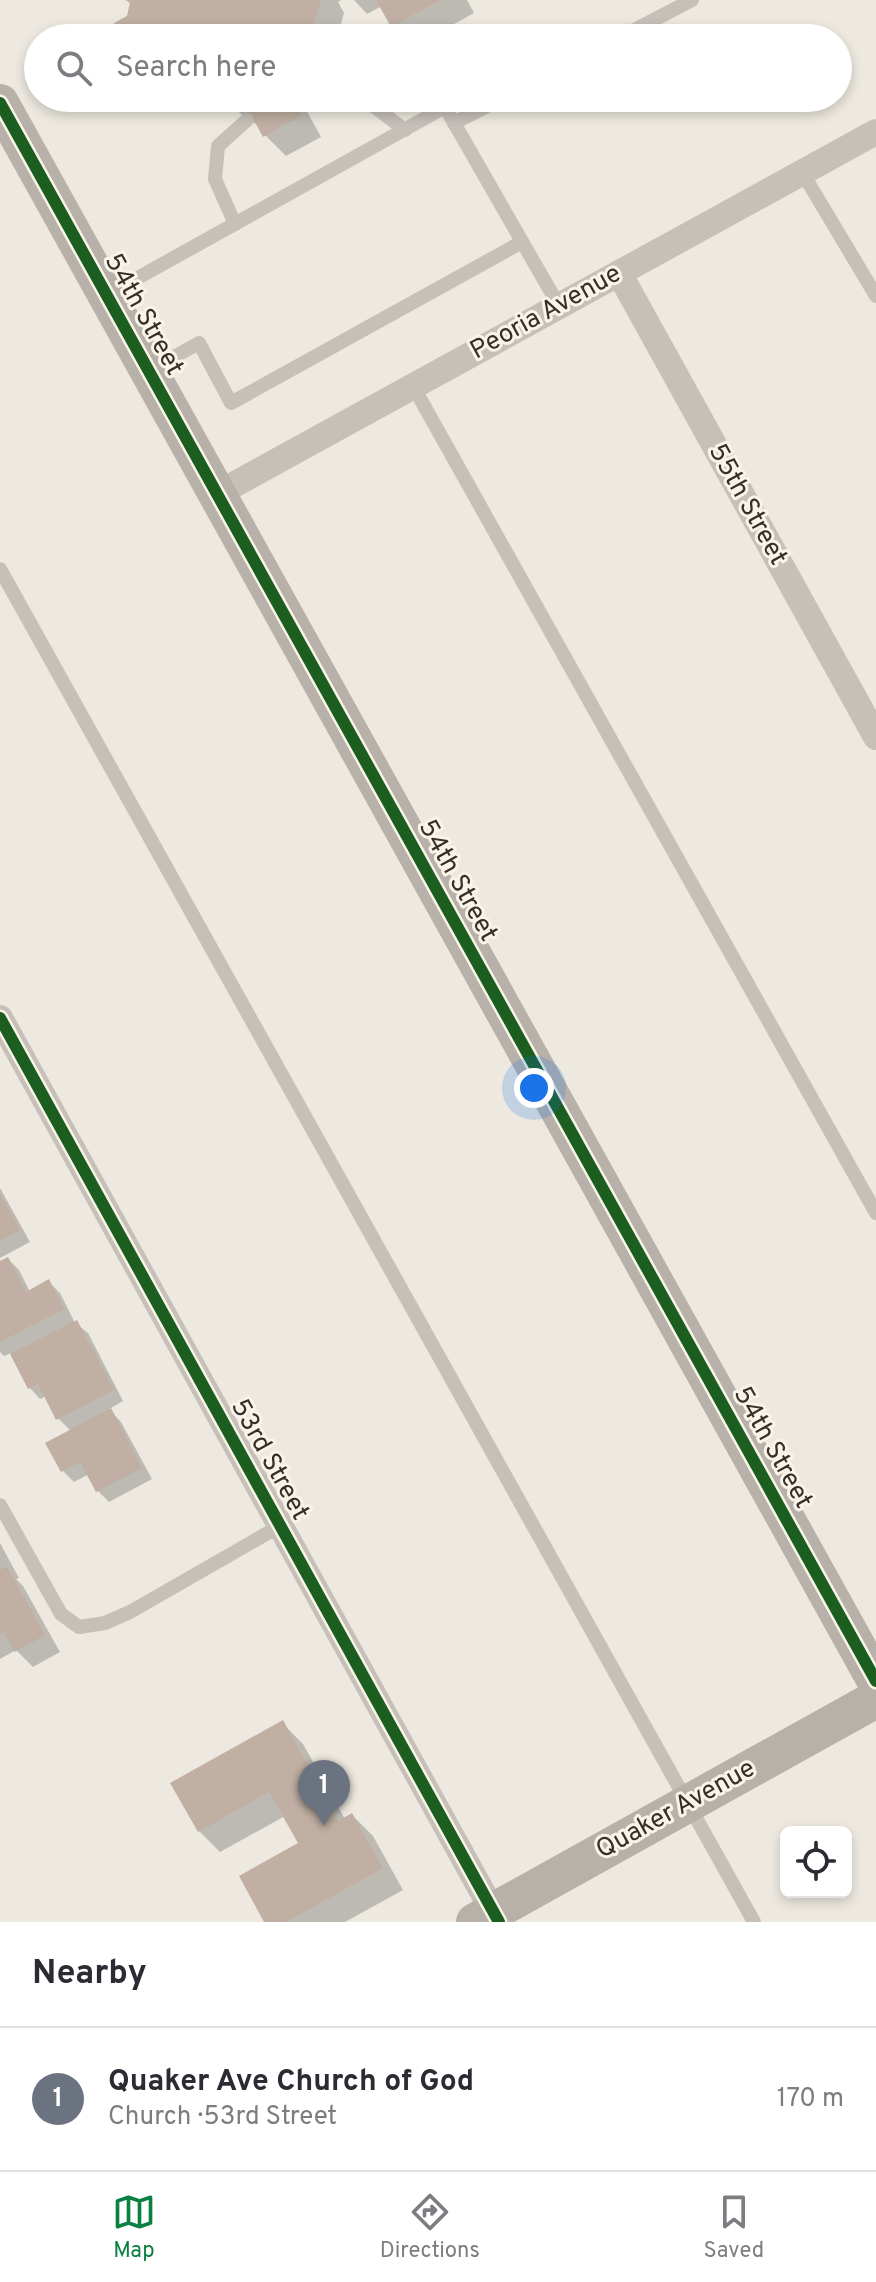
<!DOCTYPE html>
<html lang="en">
<head>
<meta charset="utf-8">
<style>
  body { margin:0; font-family:Overpass,sans-serif; background:#f2f2f3; color:#2b2b33 }
  .controls { position:absolute; right:24px; bottom:24px; display:grid; overflow:hidden; border-radius:12px; box-shadow:0 4px 12px #0003 }
  .controls button { width:72px; height:72px; display:grid; place-items:center; padding:0; border:0; border-bottom:2px solid #e1e1e2; background:#fff; color:#2b2b33; font:40px sans-serif }
  .you { position:absolute; left:534px; top:1088px; width:28px; height:28px; margin:-20px; border:6px solid #fff; border-radius:50%; background:#1a73e8; box-shadow:0 0 0 12px #1a73e833 }
  .badge { display:grid; place-items:center; width:52px; height:52px; border-radius:50%; background:#0b8043; color:#fff; font-size:26px; font-weight:700 }
  .pin { position:absolute; translate:-50% -66px; filter:drop-shadow(0 2px 4px #0008) }
  .pin::after { content:''; position:absolute; top:42px; width:28px; height:24px; background:inherit; clip-path:polygon(0 0,100% 0,50% 100%) }
  .list { margin:0; padding:0; list-style:none }
  h2 { display:flex; justify-content:space-between; align-items:center; height:104px; margin:0; padding:0 32px; font-size:34px }
  h2 small { font-size:26px; font-weight:400; color:#7c7c81 }
  .list li { display:grid; grid-template-columns:52px 1fr auto; gap:24px; align-items:center; box-sizing:border-box; height:144px; padding:0 32px; border-top:2px solid #e1e1e2 }
  .list b { display:block; font-size:30px; white-space:nowrap }
  .list p { margin:0; font-size:26px; white-space:nowrap; color:#7c7c81 }
  .list em { font-size:26px; font-style:normal; color:#7c7c81 }
  .icon { flex:none; width:44px; height:44px; fill:none; stroke:currentColor; stroke-width:2; stroke-linecap:round; stroke-linejoin:round }
  .map { position:relative; flex:none; width:876px; height:1922px; overflow:hidden }
  .search { position:absolute; background:#fff; box-shadow:0 4px 12px #0003; left:24px; right:24px; top:24px; height:88px; display:flex; align-items:center; gap:20px; box-sizing:border-box; padding:0 28px; border-radius:44px; color:#7c7c81; font-size:30px }
  .sheet { height:248px; background:#fff }
  nav { display:flex; justify-content:space-around; align-items:center; box-sizing:border-box; height:112px; border-top:2px solid #e1e1e2; background:#fff; font-size:22px; color:#7c7c81 }
  nav a { display:grid; justify-items:center; gap:4px }
  nav .on { color:#0b8043 }
  .map>svg:first-child { display:block }
</style>
</head>
<body>
<div class="map">
<svg width="876" height="1922" viewBox="0 0 876 1922">
  <rect width="100%" height="100%" fill="#ede9e0"/>
  <!-- shadow -->
  <g fill="#0003">
    <path d="M126,0H341L338,2L344,13L337,38H125L132,5Z"/>
    <path d="M354,0H467L474,13L429,38H405L393,26L382,6L367,14Z"/>
    <path d="M228,98H314L303,104L321,137L286,156L265,135L259,125L248,121L227,100Z"/>
    <path d="M0,1188L30,1242L0,1258Z"/>
    <path d="M8,1259L19,1270L30,1292L49,1282L60,1293L75,1323L88,1333L123,1401L109,1409L121,1422L152,1479L109,1502L98,1491L89,1474L74,1482L63,1471L71,1431L58,1418L46,1396L40,1399L30,1388L11,1353L4,1356L0,1352V1263Z"/>
    <path d="M0,1543L19,1578L16,1579L23,1586L60,1652L33,1667L16,1650L0,1659Z"/>
    <path d="M282,1723L303,1744L345,1819L352,1815L373,1836L403,1890L345,1922H267L300,1844L285,1816L220,1852L199,1831Z"/>
  </g>
  <!-- building -->
  <g fill="#c0afa2">
    <path d="M125,0H321L310,38H122L114,23L127,16L130,2Z"/>
    <path d="M376,0H440L391,27Z"/>
    <path d="M225,98H292L302,115L263,137L245,104L242,106L225,101Z"/>
    <path d="M0,1194L20,1230L0,1241Z"/>
    <path d="M8,1257L26,1292L49,1279L64,1309L0,1342V1261Z"/>
    <path d="M77,1320L114,1390L56,1420L38,1384L28,1389L10,1354Z"/>
    <path d="M111,1408L142,1468L96,1492L80,1462L61,1472L45,1443Z"/>
    <path d="M7,1567L45,1635L15,1652L4,1632L0,1634V1570Z"/>
    <path d="M283,1720L338,1821L352,1813L383,1868L286,1922H264L239,1876L298,1843L269,1792L198,1832L170,1783Z"/>
  </g>
  <g fill="none" stroke-linecap="round" stroke-linejoin="round">
    <!-- lane -->
    <g stroke="#c6c0b9" stroke-width="14">
      <path d="M619,38L692,0"/>
      <path d="M363,98L405,130"/>
      <path d="M454,123L503,98"/>
      <path d="M802,172L876,296"/>
      <path d="M235,224L215,179L218,146L247,120"/>
      <path d="M107,295L445,107L559,306"/>
      <path d="M149,371L199,343L231,403L522,242"/>
      <path d="M413,386L876,1213"/>
      <path d="M0,569L754,1922"/>
      <path d="M0,1505L61,1614L79,1627L105,1623L130,1612L280,1526"/>
    </g>
    <!-- street -->
    <g stroke="#c6c0b9" stroke-width="26">
      <path d="M619,273L876,737"/>
      <path d="M217,494L876,132"/>
      <path d="M0,1018L499,1922"/>
    </g>
    <!-- secondary -->
    <g stroke="#b7b1aa" stroke-width="38">
      <path d="M0,103L876,1681"/>
      <path d="M475,1922L876,1699"/>
    </g>
    <!-- cycleway casing -->
    <g stroke="#f9f3e8" stroke-width="17">
      <g id="cycleway">
        <path d="M0,103L876,1681"/>
        <path d="M0,1018L499,1922"/>
      </g>
    </g>
    <!-- cycleway -->
    <use href="#cycleway" stroke="#1b5e20" stroke-width="12"/>
  </g>
  <g text-anchor="middle" dominant-baseline="central" stroke-width="6" stroke-linejoin="round" paint-order="stroke">
    <!-- street labels -->
    <g font-size="26" fill="#362e28" stroke="#f9f3e8">
      <text transform="translate(546 313) rotate(-29)">Peoria Avenue</text>
      <text transform="translate(143 315) rotate(61)">54th Street</text>
      <text transform="translate(747 505) rotate(61)">55th Street</text>
      <text transform="translate(457 881) rotate(61)">54th Street</text>
      <text transform="translate(772 1448) rotate(61)">54th Street</text>
      <text transform="translate(269 1460) rotate(61)">53rd Street</text>
      <text transform="translate(676 1810) rotate(-29)">Quaker Avenue</text>
    </g>
  </g>
</svg>
<div class="controls">
<button><svg class="icon" aria-label="locate" viewBox="0 0 24 24"><circle cx="12" cy="12" r="6"/><path d="M12 2v4M12 18v4M2 12h4M18 12h4"/></svg></button>
</div>
<div class="you"></div>
<div class="pin badge" style="left:324px;top:1826px;background:#6b7280">1</div>
<div class="search"><svg class="icon" aria-label="search" viewBox="0 0 24 24"><circle cx="10" cy="10" r="6"/><path d="M15 15l6 6"/></svg>Search here</div>
</div>
<section class="sheet">
<h2>Nearby<small></small></h2>
<ul class="list">
<li><span class="badge" style="background:#6b7280">1</span><div><b>Quaker Ave Church of God</b><p>Church · 53rd Street</p></div><em>170 m</em></li>
</ul>
</section>
<nav>
<a class="on"><svg class="icon" aria-label="map" viewBox="0 0 24 24"><path d="M3 6l6-2 6 2 6-2v14l-6 2-6-2-6 2zM9 4v14M15 6v14"/></svg>Map</a>
<a><svg class="icon" aria-label="directions" viewBox="0 0 24 24"><path d="M12 3l9 9-9 9-9-9zM9 14v-3h6M13 9l2 2-2 2"/></svg>Directions</a>
<a><svg class="icon" aria-label="saved" viewBox="0 0 24 24"><path d="M7 4h10v16l-5-4-5 4z"/></svg>Saved</a>
</nav>
</body>
</html>
